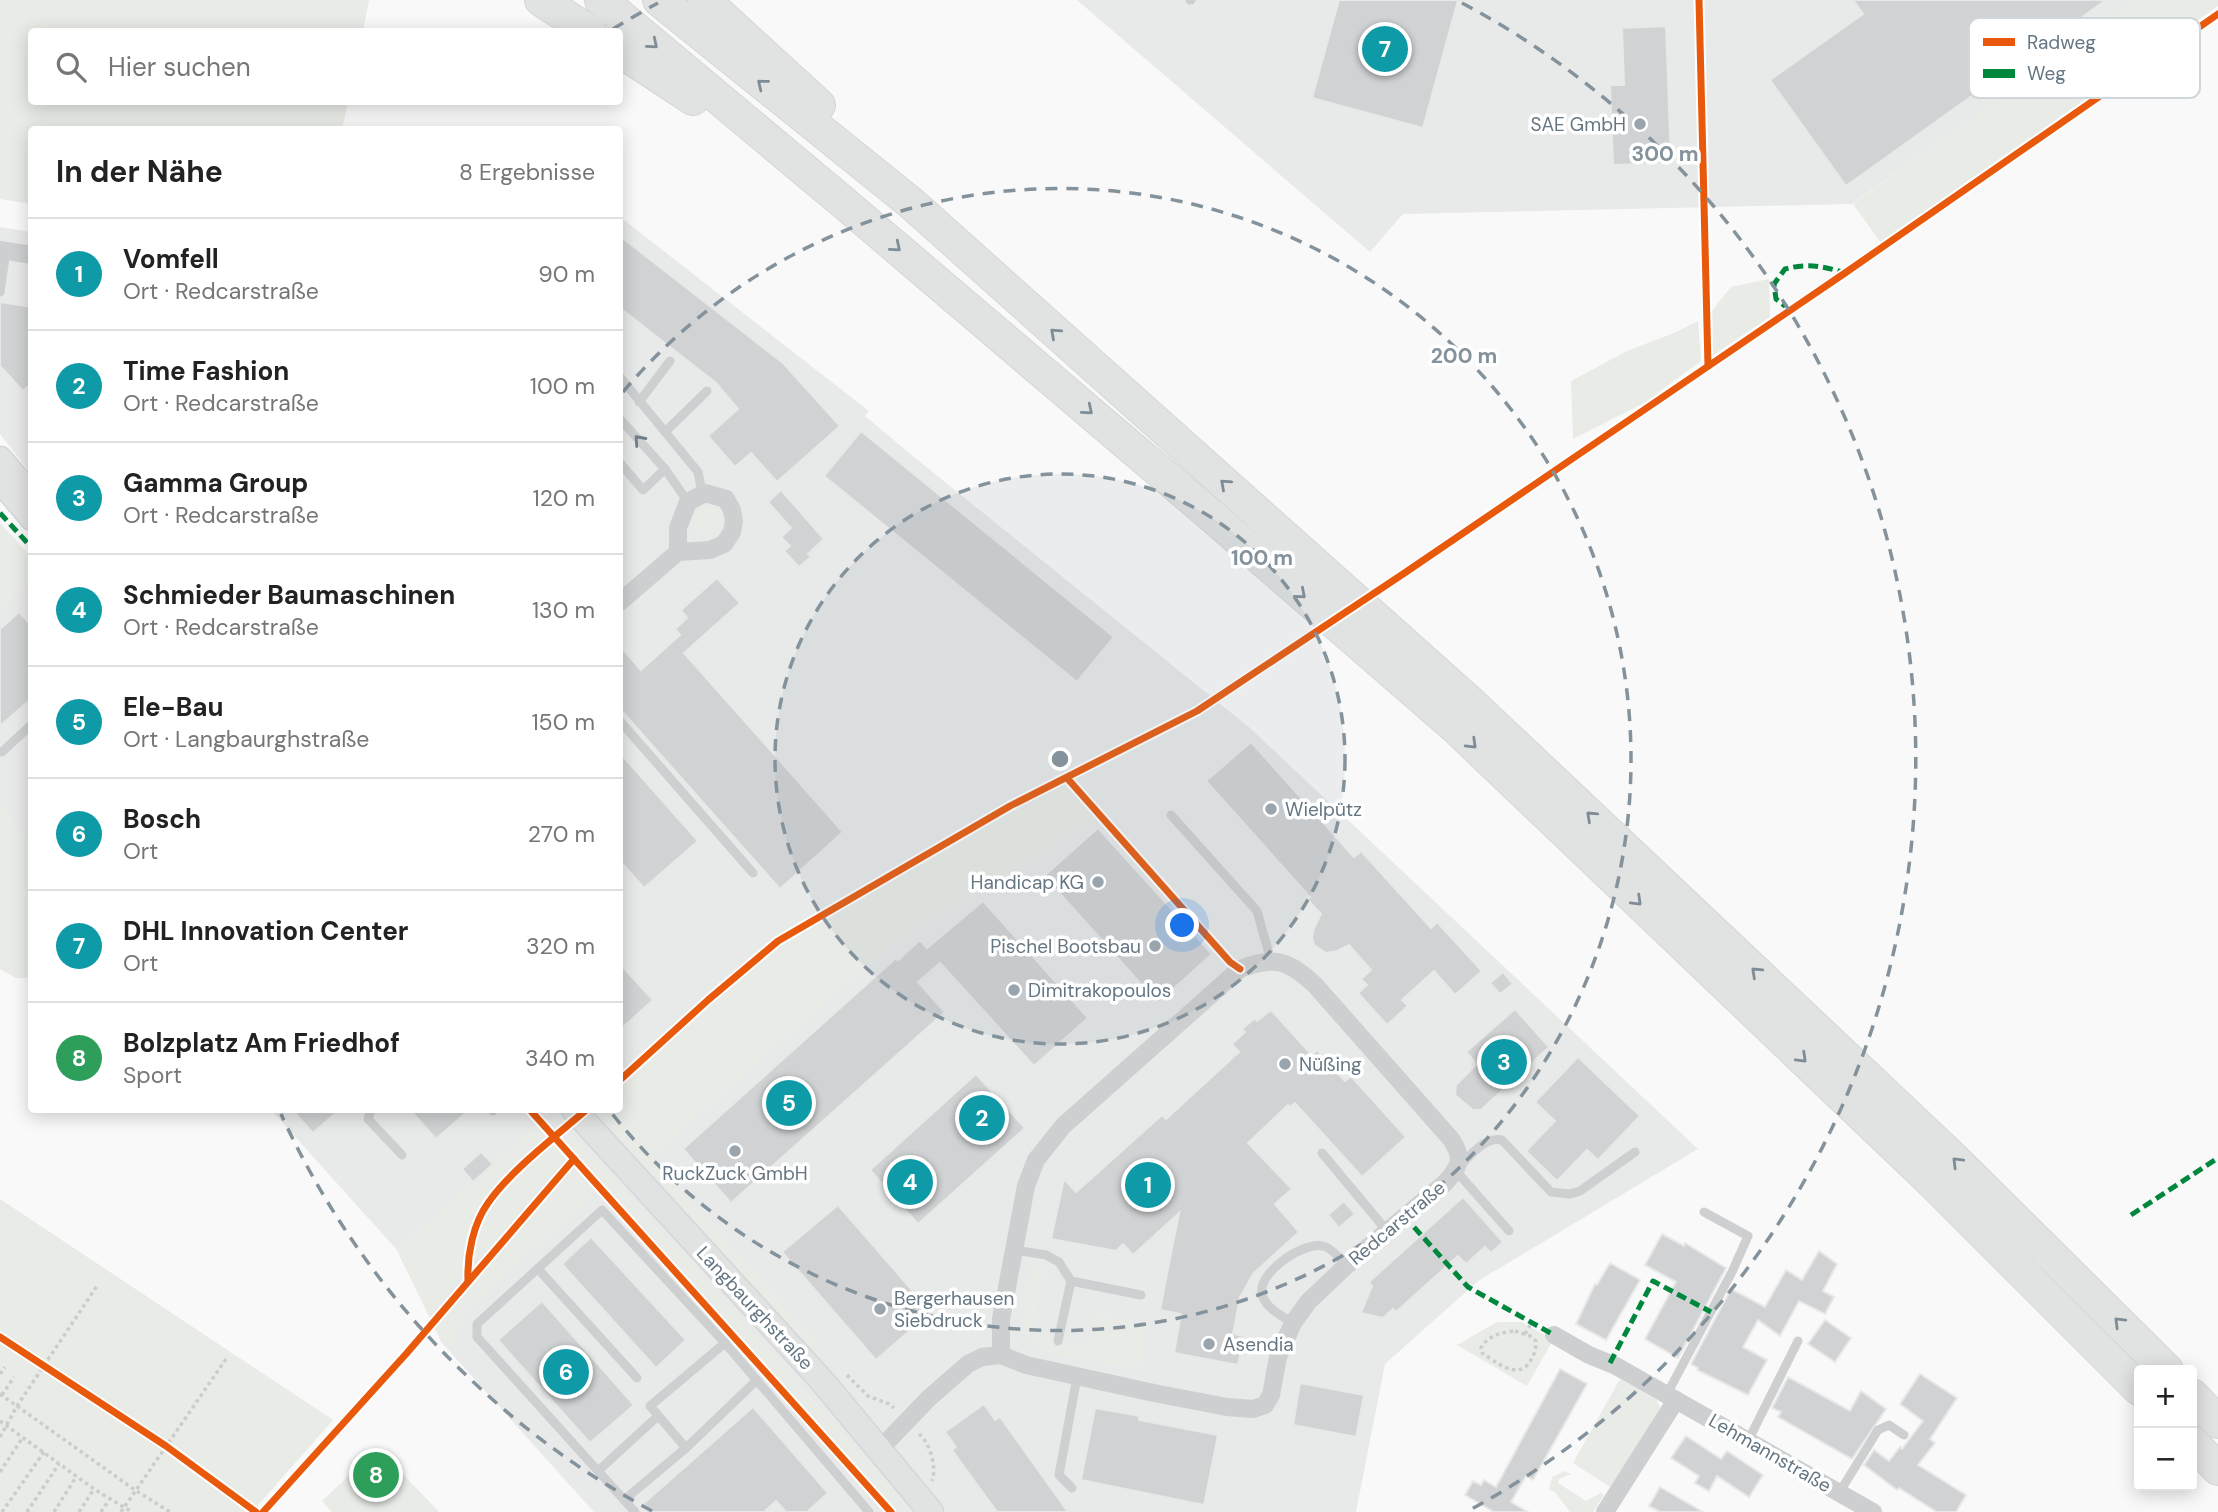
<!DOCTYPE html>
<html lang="de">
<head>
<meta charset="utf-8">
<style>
  body { margin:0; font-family:"DM Sans",sans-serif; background:#f6f6f6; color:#222 }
  .controls { position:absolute; right:21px; bottom:21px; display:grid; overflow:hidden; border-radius:7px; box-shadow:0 4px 18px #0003 }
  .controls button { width:63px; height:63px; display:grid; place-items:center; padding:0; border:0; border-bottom:2px solid #e0e0e0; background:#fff; color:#222; font:35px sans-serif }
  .you { position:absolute; left:1183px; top:926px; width:24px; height:24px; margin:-18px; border:5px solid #fff; border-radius:50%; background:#1a73e8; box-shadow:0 0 0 10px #1a73e833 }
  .badge { display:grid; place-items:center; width:46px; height:46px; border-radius:50%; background:#b45309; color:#fff; font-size:23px; font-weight:700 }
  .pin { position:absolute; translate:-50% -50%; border:4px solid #fff; box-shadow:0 2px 7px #0006 }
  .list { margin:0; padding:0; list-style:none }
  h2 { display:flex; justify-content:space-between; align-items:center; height:91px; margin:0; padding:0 28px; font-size:30px }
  h2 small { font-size:23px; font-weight:400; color:#767676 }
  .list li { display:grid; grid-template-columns:46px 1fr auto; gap:21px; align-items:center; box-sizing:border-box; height:112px; padding:0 28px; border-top:2px solid #e0e0e0 }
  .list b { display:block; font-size:26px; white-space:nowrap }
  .list p { margin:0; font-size:23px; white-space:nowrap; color:#767676 }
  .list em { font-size:23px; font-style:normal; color:#767676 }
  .icon { flex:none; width:38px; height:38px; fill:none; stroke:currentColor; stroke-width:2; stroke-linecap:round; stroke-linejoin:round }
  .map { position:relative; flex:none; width:2218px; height:1512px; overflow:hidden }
  .search { position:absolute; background:#fff; box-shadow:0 4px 18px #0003; left:28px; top:28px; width:595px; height:77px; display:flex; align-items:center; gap:18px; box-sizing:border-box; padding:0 24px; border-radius:7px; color:#767676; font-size:26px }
  .panel { position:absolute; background:#fff; box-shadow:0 4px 18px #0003; left:28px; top:126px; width:595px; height:987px; border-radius:7px }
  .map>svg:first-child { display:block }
</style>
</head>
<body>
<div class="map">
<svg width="2218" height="1512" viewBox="0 0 2218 1512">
  <rect width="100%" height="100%" fill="#f9f9f9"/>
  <!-- built -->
  <g fill="#e8e9e9">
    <path d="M1077,0H2139L1852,204L1403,214L1370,252Z"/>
    <path d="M620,217L869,411L865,416L914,457L1250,728L1698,1149L1478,1281L1385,1364L1356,1512H594L442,1343L397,1250L271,1110H620Z"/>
    <path d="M0,227L31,232V474L0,434Z"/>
    <path d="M31,581V841L0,806V609Z"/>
  </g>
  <!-- green -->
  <g fill="#e8ebe6">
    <path d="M0,0H369L363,31L32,32V102H348L342,129L32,130L31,204L0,199Z"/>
    <path d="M2136,0H2218V6L1881,243L1853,204Z"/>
    <path d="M1769,279L1770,317L1712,356L1711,312L1731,287Z"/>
    <path d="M1698,321L1701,361L1644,403L1573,439L1571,381L1627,351L1674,333Z"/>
    <circle cx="708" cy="520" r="14"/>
    <path d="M0,523L32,558L31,581L0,609Z"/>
    <path d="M1064,786L1096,820L891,945L652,1156L799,1322L821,1342L815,1347L795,1333L596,1110H620V1086L734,981L747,976L785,944L1017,809Z"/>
    <path d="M0,806L31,841V981L28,978H16L0,969Z"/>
    <path d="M537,1124L548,1137L498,1185L485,1200L475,1218L456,1284L429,1316L397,1250Z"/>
    <path d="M569,1134L625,1191L904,1500L891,1505L571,1147L564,1138Z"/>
    <path d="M554,1144L567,1157L479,1259L471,1261C475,1246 478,1228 485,1214C500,1186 530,1164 554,1144Z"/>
    <path d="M575,1167L597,1191L467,1309L450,1351L442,1343L435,1329Z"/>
    <path d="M0,1199L333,1420L252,1512H0Z"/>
    <path d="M1032,1265L1050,1269L1042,1277L1031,1336L1087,1347L1094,1314L1148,1324L1139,1370L1043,1351C1009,1334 1026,1294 1032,1265Z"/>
    <path d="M1497,1322H1522L1553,1340L1527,1386L1457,1345Z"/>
    <path d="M1620,1379L1657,1400L1661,1409L1610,1487L1573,1463Z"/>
    <path d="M378,1448L439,1512H332L322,1501Z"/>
    <path d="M1565,1471L1571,1474L1559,1479L1558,1483L1586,1501L1601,1493L1604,1495L1593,1512H1570L1555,1492L1549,1490L1552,1477Z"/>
  </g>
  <!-- building -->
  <g fill="#d0d2d3" stroke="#e8e8e8" stroke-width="2">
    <path d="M1339,0H1458L1423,128L1312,98Z"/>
    <path d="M1853,0H2106L1846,186L1770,80L1863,14Z"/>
    <path d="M1666,26L1671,163L1613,165L1610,85H1624L1622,28Z"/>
    <path d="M620,236L783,363L840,426L777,482L751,453L735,467L708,436L738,409L716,383L620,308Z"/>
    <path d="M0,302L32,307V383L23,391L0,366Z"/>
    <path d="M861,431L1114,637L1077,682L824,476Z"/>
    <path d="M781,490L824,539L808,554L811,557L799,567L784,551L790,546L781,537L791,528L768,502Z"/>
    <path d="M717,578L740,603L684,653L843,832L780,889L620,709V646L641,670L680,635L675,629L687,618L681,610Z"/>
    <path d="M19,612L32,626V698L0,726V629Z"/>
    <path d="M1251,742L1354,857L1361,851L1431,928L1437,922L1482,971L1455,995L1434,971L1402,1000L1408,1006L1387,1025L1358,993L1367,985L1361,979L1371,970L1349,945L1337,951L1326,953L1314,945L1312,937L1314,928L1321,914L1307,899L1310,897L1206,781Z"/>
    <path d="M620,753L698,841L644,888L620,861Z"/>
    <path d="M1098,828L1212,954L1158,1003L1044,876Z"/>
    <path d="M983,901L1088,1018L1034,1066L940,963L918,982L945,1012L731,1203L683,1149L896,958L898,960L920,940L927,948Z"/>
    <path d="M620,964L653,1000L620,1030Z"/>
    <path d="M1503,972L1513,984L1500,994L1490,983Z"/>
    <path d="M1515,1009L1549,1047L1481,1110H1473L1455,1095L1456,1085L1477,1064L1466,1052Z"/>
    <path d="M1271,1010L1312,1055L1317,1050L1345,1081L1351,1076L1406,1137L1362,1177L1295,1103L1290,1107L1288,1105L1248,1143L1292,1189L1275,1204L1299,1232L1254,1273L1240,1297L1233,1334L1244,1336L1238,1365L1174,1353L1181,1314L1160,1310L1179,1213L1133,1255L1123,1244L1116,1251L1051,1239L1064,1179L1076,1192L1162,1115L1166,1119L1239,1052L1232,1044L1245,1032L1242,1029L1255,1018L1257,1021Z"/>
    <path d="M1578,1057L1640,1116L1598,1160L1587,1150L1557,1181L1526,1151L1555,1121L1535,1102Z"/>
    <path d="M976,1074L1025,1128L918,1224L870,1170Z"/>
    <path d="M292,1110H339L313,1133Z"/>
    <path d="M410,1110H469L436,1139Z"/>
    <path d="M481,1152L493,1164L473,1182L462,1169Z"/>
    <path d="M1463,1197L1503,1242L1491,1253L1485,1247L1466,1264L1458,1256L1396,1312L1393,1309L1383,1318L1361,1313L1372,1286L1369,1282Z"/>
    <path d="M1344,1201L1355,1214L1339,1228L1328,1215Z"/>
    <path d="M838,1205L931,1312L876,1360L782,1252Z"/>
    <path d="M1662,1234L1684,1246L1685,1243L1726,1268L1678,1358L1645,1339L1676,1282L1645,1265Z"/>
    <path d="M591,1237L686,1340L656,1368L562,1264Z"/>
    <path d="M1819,1251L1837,1264L1823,1291L1834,1297L1825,1314L1799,1301L1780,1336L1758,1320L1743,1347L1767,1360L1748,1395L1697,1370L1698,1368L1691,1364L1731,1289L1765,1307L1786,1270L1802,1280Z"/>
    <path d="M1610,1263L1640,1280L1606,1340L1576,1324L1595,1284L1597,1285Z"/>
    <path d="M542,1301L634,1405L590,1443L498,1340Z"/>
    <path d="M1825,1320L1851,1338L1835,1362L1808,1344Z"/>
    <path d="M1560,1369L1587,1384L1533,1480L1526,1476L1511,1502L1528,1512H1494L1465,1495L1473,1481L1481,1485L1484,1480L1496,1487Z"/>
    <path d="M1920,1374L1957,1398L1930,1439L1935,1443L1918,1465L1966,1495L1956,1512H1937L1899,1488L1897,1490L1864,1465L1874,1450L1889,1461L1900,1447L1902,1449L1923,1421L1900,1404Z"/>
    <path d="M1788,1377L1850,1411L1861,1391L1886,1409L1852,1459L1778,1417L1781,1412L1772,1408Z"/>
    <path d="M1300,1383L1364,1395L1356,1437L1293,1425Z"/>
    <path d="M984,1404L995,1420L1000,1417L1068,1512H997L952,1450L956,1447L945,1432Z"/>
    <path d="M753,1407L828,1493L807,1512H786L776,1501L764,1512H650L643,1504Z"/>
    <path d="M1095,1408L1140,1416L1139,1420L1218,1435L1204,1505L1081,1480Z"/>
    <path d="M1686,1436L1721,1459L1727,1451L1763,1475L1749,1497L1717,1476L1709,1491L1695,1483L1699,1476L1671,1458Z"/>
    <path d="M1660,1487L1703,1512H1660L1649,1506Z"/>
  </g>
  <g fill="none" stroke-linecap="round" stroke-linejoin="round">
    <!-- secondary casing -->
    <g stroke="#d5d6d7" stroke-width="27">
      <g id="secondary">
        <path d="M0,459L26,489"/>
        <path d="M0,480L32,518"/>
        <path d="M574,1110L823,1382L931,1512"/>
      </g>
    </g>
    <!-- motorway casing -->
    <g stroke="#d5d6d6" stroke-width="34">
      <g id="motorway">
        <path d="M541,0L590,32"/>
        <path d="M601,0L844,203L1213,517L1456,728L1934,1184L2139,1389"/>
        <path d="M659,0L911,203L1473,705L1951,1156L2167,1370"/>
        <path d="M704,0L819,105"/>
        <path d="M620,51L693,99"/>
        <path d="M2192,1395L2218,1422"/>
        <path d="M2192,1442L2218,1469"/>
      </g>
    </g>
    <!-- path -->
    <g stroke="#cbcccd" stroke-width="3.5" stroke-dasharray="3.5 3.5" stroke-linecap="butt">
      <path d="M1515,1331L1530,1336L1536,1341C1536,1350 1534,1356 1529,1363C1516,1380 1495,1361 1482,1353L1481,1348C1487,1336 1502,1332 1515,1331Z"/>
      <path d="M1525,1334L1532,1322"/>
      <path d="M0,1374L5,1367"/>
      <path d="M847,1375L868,1396L889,1404L894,1408"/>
      <path d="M0,1394L135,1490L170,1512"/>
      <path d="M2,1395L14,1377"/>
      <path d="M0,1421L94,1489L132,1512"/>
      <path d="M919,1434C930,1443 937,1467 932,1481"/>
      <path d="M0,1437L17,1406L97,1286"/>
      <path d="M0,1472L23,1437"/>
      <path d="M2,1512L44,1452"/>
      <path d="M27,1512L59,1464"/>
      <path d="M54,1512L76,1477"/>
      <path d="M79,1512L94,1489"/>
      <path d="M101,1512L109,1500"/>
      <path d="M121,1512L226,1359"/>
    </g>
    <!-- service -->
    <g stroke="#cecfd0" stroke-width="9">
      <path d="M1190,0H1191"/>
      <path d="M0,292L6,251"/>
      <path d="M620,377L698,472L701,487L698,495"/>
      <path d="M639,402L670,361"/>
      <path d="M620,419L665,469L688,502"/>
      <path d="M665,432L707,391"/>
      <path d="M620,463L643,490L665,469"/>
      <path d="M620,721L753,873"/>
      <path d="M2,752L32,724"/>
      <path d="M1171,815L1257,911L1271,961"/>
      <path d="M371,1110L368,1119L402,1155"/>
      <path d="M492,1110L493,1111"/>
      <path d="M1322,1153L1387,1231"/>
      <path d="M1459,1167C1470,1156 1485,1136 1502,1140L1551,1192L1570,1194L1580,1191L1635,1152"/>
      <path d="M1456,1171L1509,1231"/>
      <path d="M1014,1250L1046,1255L1059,1262L1071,1281L1058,1341"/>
      <path d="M538,1269L637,1378"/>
      <path d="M1071,1281L1141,1295"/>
      <path d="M1293,1323C1282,1316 1265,1308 1262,1294C1257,1273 1306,1238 1326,1247C1333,1250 1341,1260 1347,1265"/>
      <path d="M1667,1394L1732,1272L1748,1236L1704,1212"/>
      <path d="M1748,1441L1798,1341"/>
      <path d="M686,1448L757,1380"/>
      <path d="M598,1471L658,1416"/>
      <path d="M1072,1488L1059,1475L1077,1377"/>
      <path d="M1839,1493L1878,1430L1889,1425L1904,1435"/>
      <path d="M624,1500L686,1448L650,1406L725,1343L869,1512"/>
      <path d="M635,1512L477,1337V1324L602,1210L725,1343"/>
    </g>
    <!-- minor -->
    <g stroke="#cecfd0" stroke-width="18">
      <path d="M0,250L32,255"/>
      <path d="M620,602L678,552L710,550L724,544L732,532L734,521L732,510L726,499L705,493L688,502L678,528V552"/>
      <path d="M1554,1335L1589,1355L1616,1366L1873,1512"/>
      <path d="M879,1450L929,1398L968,1364L982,1357L1001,1355L1026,1365L1154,1393L1227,1407L1253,1409L1265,1405L1271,1395L1278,1357L1293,1323L1308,1302L1347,1265L1445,1183C1460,1166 1464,1159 1451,1139L1315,985C1289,961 1275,955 1240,969L1063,1126L1036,1160L1026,1186L1014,1250L1001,1319V1355"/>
      <path d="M1605,1512L1676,1400"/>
    </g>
    <!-- secondary -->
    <use href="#secondary" stroke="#e1e2e2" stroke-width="24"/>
    <!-- motorway -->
    <use href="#motorway" stroke="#e1e2e2" stroke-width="32"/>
    <!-- quiet -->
    <g stroke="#00873e" stroke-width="5" stroke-dasharray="10 5" stroke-linecap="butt">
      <path d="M1790,310L1776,299L1774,284L1785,269C1807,263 1823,266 1845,273"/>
      <path d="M0,513L32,548"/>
      <path d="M2131,1215L2218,1158"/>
      <path d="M1404,1216L1468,1287L1554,1335"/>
      <path d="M1610,1363L1653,1281L1711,1312"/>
    </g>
    <!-- cycleway casing -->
    <g stroke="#fff" stroke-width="11">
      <g id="cycleway">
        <path d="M1699,0L1708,366"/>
        <path d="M1067,778L1230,962L1240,969"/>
        <path d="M620,1080L708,1000L778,941L1010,806L1197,711L1406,572L1845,273L2218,14"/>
        <path d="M530,1110L891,1512"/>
        <path d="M468,1280C467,1255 473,1224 488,1203C510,1171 556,1136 586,1110"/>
        <path d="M0,1337L166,1446L256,1512"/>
        <path d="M263,1512L406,1354L574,1159"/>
      </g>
    </g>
    <!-- cycleway -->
    <use href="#cycleway" stroke="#e8590c" stroke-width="7"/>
  </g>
  <!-- one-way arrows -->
  <defs><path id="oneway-chevron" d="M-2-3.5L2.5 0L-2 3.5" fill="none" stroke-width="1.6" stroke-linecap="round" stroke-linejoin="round" transform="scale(1.75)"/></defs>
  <g stroke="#7e8c96">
    <use href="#oneway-chevron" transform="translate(653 44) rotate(40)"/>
    <use href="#oneway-chevron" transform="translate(762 84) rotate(-141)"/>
    <use href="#oneway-chevron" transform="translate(896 247) rotate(40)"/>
    <use href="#oneway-chevron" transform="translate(1055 333) rotate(-138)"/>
    <use href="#oneway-chevron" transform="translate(1088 410) rotate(40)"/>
    <use href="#oneway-chevron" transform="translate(1225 484) rotate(-138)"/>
    <use href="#oneway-chevron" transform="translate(1301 594) rotate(41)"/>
    <use href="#oneway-chevron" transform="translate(1472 744) rotate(44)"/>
    <use href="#oneway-chevron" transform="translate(1591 816) rotate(-137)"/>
    <use href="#oneway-chevron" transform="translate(1637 901) rotate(44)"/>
    <use href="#oneway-chevron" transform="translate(1756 972) rotate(-137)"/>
    <use href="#oneway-chevron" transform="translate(1802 1058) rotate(44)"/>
    <use href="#oneway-chevron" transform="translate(1957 1162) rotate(-135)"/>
    <use href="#oneway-chevron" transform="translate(2119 1322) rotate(-135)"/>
  </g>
  <use stroke="#707f8b" href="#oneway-chevron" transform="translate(639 440) rotate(-132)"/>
  <!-- distance rings -->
  <circle cx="1060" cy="759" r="285" fill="#84929c" fill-opacity=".12"/>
  <g fill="none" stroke="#84929c" stroke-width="3.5" stroke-dasharray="12 9">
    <circle cx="1060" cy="759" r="285"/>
    <path d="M623 392A571 571 0 1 1 610 1111"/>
    <path d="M652 1511A856 856 0 0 1 281 1114M613 29A856 856 0 0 1 658 3M1462 3A856 856 0 0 1 1468 1511"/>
  </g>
  <!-- markers -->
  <g fill="#99a4ac" stroke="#fff" stroke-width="2.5">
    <circle cx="1640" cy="124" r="7"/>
    <circle cx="1271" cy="809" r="7"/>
    <circle cx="1098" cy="882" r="7"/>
    <circle cx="1155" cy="946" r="7"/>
    <circle cx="1014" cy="990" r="7"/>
    <circle cx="1285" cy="1064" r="7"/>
    <circle cx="735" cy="1151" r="7"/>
    <circle cx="880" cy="1309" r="7"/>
    <circle cx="1209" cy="1344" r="7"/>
  </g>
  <g text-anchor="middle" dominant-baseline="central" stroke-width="7" stroke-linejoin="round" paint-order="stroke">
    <!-- poi labels -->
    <g font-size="19" fill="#657683" stroke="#fff" text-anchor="start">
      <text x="1626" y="124" text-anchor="end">SAE GmbH</text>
      <text x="1285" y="809">Wielpütz</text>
      <text x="1084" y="882" text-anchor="end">Handicap KG</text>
      <text x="1141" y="946" text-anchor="end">Pischel Bootsbau</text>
      <text x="1028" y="990">Dimitrakopoulos</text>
      <text x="1299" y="1064">Nüßing</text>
      <text x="735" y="1173" text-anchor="middle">RuckZuck GmbH</text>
      <text x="894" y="1298">Bergerhausen<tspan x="894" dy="22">Siebdruck</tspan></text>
      <text x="1223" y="1344">Asendia</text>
    </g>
    <!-- street labels -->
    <g font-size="19" fill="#657683" stroke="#fff">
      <text transform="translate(1397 1223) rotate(-40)">Redcarstraße</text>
      <text transform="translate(755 1308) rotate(47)">Langbaurghstraße</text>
      <text transform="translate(1770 1453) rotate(30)">Lehmannstraße</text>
    </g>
  </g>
  <!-- legend -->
  <rect x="1969" y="18" width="231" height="80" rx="10" fill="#fff" stroke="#d1d6da" stroke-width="2"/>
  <rect x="1983" y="38" width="32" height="8" fill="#e8590c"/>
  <rect x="1983" y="69" width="32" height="9" fill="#00873e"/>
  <g font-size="19" fill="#657683">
    <text x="2027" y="49">Radweg</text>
    <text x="2027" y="80">Weg</text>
  </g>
  <circle cx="1060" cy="759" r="10" fill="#84929c" stroke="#fff" stroke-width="3.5"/>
  <g font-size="21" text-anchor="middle" font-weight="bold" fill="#84929c" stroke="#fff" stroke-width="7" stroke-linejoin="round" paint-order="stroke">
    <text x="1665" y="161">300 m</text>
    <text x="1464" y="363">200 m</text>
    <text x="1262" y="565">100 m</text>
  </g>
</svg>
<div class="controls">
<button>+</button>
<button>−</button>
</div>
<div class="you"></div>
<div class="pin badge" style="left:1148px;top:1185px;background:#0f9aa8">1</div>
<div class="pin badge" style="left:982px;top:1118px;background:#0f9aa8">2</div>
<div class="pin badge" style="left:1504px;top:1062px;background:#0f9aa8">3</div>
<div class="pin badge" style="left:910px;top:1182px;background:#0f9aa8">4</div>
<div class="pin badge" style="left:789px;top:1103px;background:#0f9aa8">5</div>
<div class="pin badge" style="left:566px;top:1372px;background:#0f9aa8">6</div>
<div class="pin badge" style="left:1385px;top:49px;background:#0f9aa8">7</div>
<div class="pin badge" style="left:376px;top:1475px;background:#2e9e5b">8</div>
<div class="search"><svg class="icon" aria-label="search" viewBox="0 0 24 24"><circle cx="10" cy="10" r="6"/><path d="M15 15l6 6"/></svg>Hier suchen</div>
<section class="panel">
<h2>In der Nähe<small>8 Ergebnisse</small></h2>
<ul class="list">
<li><span class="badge" style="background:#0f9aa8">1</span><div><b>Vomfell</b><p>Ort · Redcarstraße</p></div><em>90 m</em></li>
<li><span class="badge" style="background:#0f9aa8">2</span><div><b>Time Fashion</b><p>Ort · Redcarstraße</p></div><em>100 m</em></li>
<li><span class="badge" style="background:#0f9aa8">3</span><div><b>Gamma Group</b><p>Ort · Redcarstraße</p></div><em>120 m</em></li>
<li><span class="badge" style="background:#0f9aa8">4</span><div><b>Schmieder Baumaschinen</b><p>Ort · Redcarstraße</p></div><em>130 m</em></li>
<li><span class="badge" style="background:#0f9aa8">5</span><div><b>Ele-Bau</b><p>Ort · Langbaurghstraße</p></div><em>150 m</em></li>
<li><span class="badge" style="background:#0f9aa8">6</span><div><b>Bosch</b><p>Ort</p></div><em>270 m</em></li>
<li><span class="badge" style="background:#0f9aa8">7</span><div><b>DHL Innovation Center</b><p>Ort</p></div><em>320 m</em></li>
<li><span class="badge" style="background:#2e9e5b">8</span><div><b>Bolzplatz Am Friedhof</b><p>Sport</p></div><em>340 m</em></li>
</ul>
</section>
</div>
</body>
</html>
